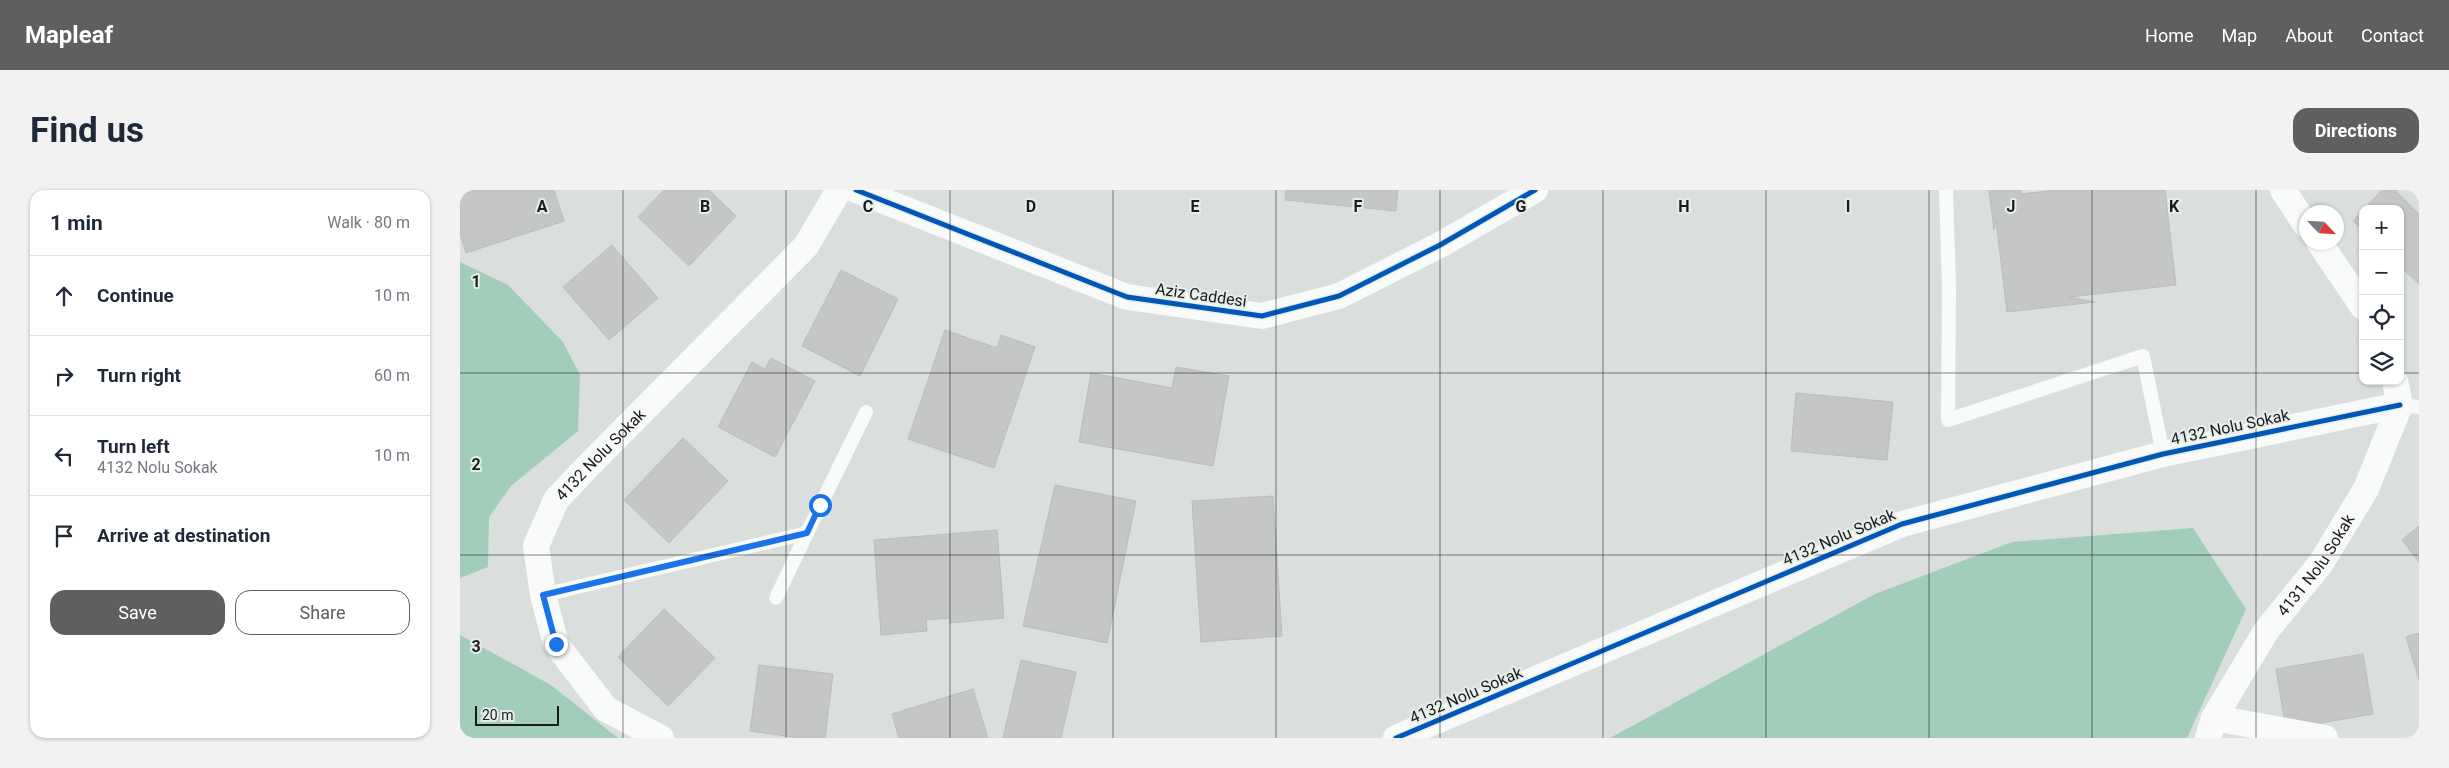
<!DOCTYPE html>
<html lang="en">
<head>
<meta charset="utf-8">
<style>
  body { margin:0; font-family:Roboto,sans-serif; background:#f2f2f3; color:#1f2937 }
  .controls { position:absolute; right:15px; top:15px; display:grid; overflow:hidden; border-radius:10px; box-shadow:0 1px 4px #0004 }
  .controls button { width:45px; height:45px; display:grid; place-items:center; padding:0; border:0; border-bottom:1px solid #e0e1e3; background:#fff; color:#1f2937; font:25px sans-serif }
  .compass { position:absolute; left:1839px; top:15px; width:45px; height:45px; border-radius:50%; background:#fff; box-shadow:0 1px 4px #0004; rotate:115deg }
  .scale { position:absolute; left:15px; bottom:12px; width:84px; box-sizing:border-box; padding-left:5px; border:2px solid #191c1b; border-top:0; font-size:14px; line-height:18px; white-space:nowrap; color:#191c1b; -webkit-text-stroke:4px #e5eeea; paint-order:stroke }
  .stop { position:absolute; width:15px; height:15px; margin:-11px; border:4px solid #1a73e8; border-radius:50%; background:#fff }
  .stop.end { background:#1a73e8; border-color:#fff; box-shadow:0 1px 5px #0008 }
  .list { margin:0; padding:0; list-style:none }
  h2 { display:flex; justify-content:space-between; align-items:center; height:65px; margin:0; padding:0 20px; font-size:21px }
  h2 small { font-size:16px; font-weight:400; color:#747a83 }
  .list li { display:grid; grid-template-columns:32px 1fr auto; gap:15px; align-items:center; box-sizing:border-box; height:80px; padding:0 20px; border-top:1px solid #e0e1e3 }
  .list b { display:block; font-size:19px; white-space:nowrap }
  .list p { margin:0; font-size:16px; white-space:nowrap; color:#747a83 }
  .list em { font-size:16px; font-style:normal; color:#747a83 }
  .actions { display:flex; gap:10px; padding:15px 20px }
  .actions a { flex:1; padding:11px 0; border:1px solid #5d605f; border-radius:15px; text-align:center; font-size:18px; color:#5d605f }
  .actions .main { background:#5d605f; color:#fff }
  .icon { flex:none; width:28px; height:28px; fill:none; stroke:currentColor; stroke-width:2; stroke-linecap:round; stroke-linejoin:round }
  .map { position:relative; flex:none; width:1959px; height:548px; overflow:hidden; border-radius:15px }
  header { display:flex; align-items:center; gap:30px; box-sizing:border-box; height:70px; padding:0 25px; background:#5d605f; color:#fff }
  header strong { font-size:24px }
  nav { display:flex; gap:28px; margin-inline-start:auto; font-size:18px }
  .intro { display:flex; align-items:center; justify-content:space-between; box-sizing:border-box; height:120px; padding:0 30px }
  h1 { margin:0; font-size:35px }
  .button { padding:12px 22px; border-radius:15px; background:#5d605f; color:#fff; font-size:18px; font-weight:700 }
  main { display:flex; gap:30px; padding:0 30px }
  aside { flex:1; background:#fff; border-radius:15px; box-shadow:0 1px 4px #0004 }
  .map>svg:first-child { display:block }
</style>
</head>
<body>
<header>
<strong>Mapleaf</strong>
<nav><a>Home</a><a>Map</a><a>About</a><a>Contact</a></nav>
</header>
<div class="intro"><h1>Find us</h1><a class="button">Directions</a></div>
<main>
<aside>
<h2>1 min<small>Walk · 80 m</small></h2>
<ul class="list">
<li><svg class="icon" aria-label="ahead" viewBox="0 0 24 24"><path d="M12 20V5M6 11l6-6 6 6"/></svg><div><b>Continue</b></div><em>10 m</em></li>
<li><svg class="icon" aria-label="right" viewBox="0 0 24 24"><path d="M7 20v-9h11M14 6l5 5-5 5"/></svg><div><b>Turn right</b></div><em>60 m</em></li>
<li><svg class="icon" aria-label="left" viewBox="0 0 24 24"><path d="M17 20v-9H6M10 6l-5 5 5 5"/></svg><div><b>Turn left</b><p>4132 Nolu Sokak</p></div><em>10 m</em></li>
<li><svg class="icon" aria-label="arrive" viewBox="0 0 24 24"><path d="M6 21V4h12l-3 4 3 4H6"/></svg><div><b>Arrive at destination</b></div></li>
</ul>
<div class="actions"><a class="main">Save</a><a>Share</a></div>
</aside>
<div class="map">
<svg width="1959" height="548" viewBox="0 0 1959 548">
  <rect width="100%" height="100%" fill="#dadfdd"/>
  <!-- forest -->
  <g fill="#a2cdbb">
    <path d="M0,72L48,95L103,152L120,185L118,241L51,296L29,327L28,377L0,388Z"/>
    <path d="M1733,338L1786,419L1727,548H1150L1415,404L1552,352Z"/>
    <path d="M0,445L91,495L158,548H0Z"/>
  </g>
  <!-- building -->
  <g fill="#c5c7c7" stroke="#bbbcbd">
    <path d="M0,0H94L104,31L6,63L0,44Z"/>
    <path d="M204,0H249L276,26L229,76L178,27Z"/>
    <path d="M826,0H938L936,21L825,10Z"/>
    <path d="M1529,0H1561V4L1598,0H1705L1716,95L1609,107L1635,112L1547,122L1536,30L1534,40Z"/>
    <path d="M1922,0H1935L1959,24V94L1940,76V19H1904Z"/>
    <path d="M1903,20V40L1893,31Z"/>
    <path d="M152,55L198,108L149,150L103,97Z"/>
    <path d="M381,80L438,109L400,186L342,156Z"/>
    <path d="M485,140L537,158L541,145L575,157L534,278L448,249Z"/>
    <path d="M311,168L355,191L315,267L258,237L292,172L305,179Z"/>
    <path d="M716,177L769,186L753,276L619,252L631,183L712,198Z"/>
    <path d="M1336,203L1433,212L1427,270L1331,261Z"/>
    <path d="M223,248L268,291L209,353L164,310Z"/>
    <path d="M595,295L676,311L647,453L563,436Z"/>
    <path d="M813,306L822,446L741,452L732,311Z"/>
    <path d="M1959,336V372L1942,350Z"/>
    <path d="M537,340L544,428L490,433V428L466,430L467,441L421,445L414,350Z"/>
    <path d="M204,419L255,468L208,516L158,467Z"/>
    <path d="M1959,443V490L1946,447Z"/>
    <path d="M1903,464L1913,524L1826,539L1816,479Z"/>
    <path d="M561,470L616,482L601,548H543Z"/>
    <path d="M299,475L373,484L365,548H341L290,541Z"/>
    <path d="M513,499L528,548H439L432,524Z"/>
  </g>
  <g fill="none" stroke-linecap="round" stroke-linejoin="round">
    <!-- lane -->
    <g stroke="#f9fafa" stroke-width="14">
      <path d="M1486,0L1489,98L1488,230L1683,166L1703,264"/>
      <path d="M1940,215L1959,217"/>
      <path d="M83,405L347,343L406,222"/>
      <path d="M316,408L347,343"/>
    </g>
    <!-- street -->
    <g stroke="#f9fafa" stroke-width="26">
      <path d="M396,0L667,107L802,126L879,106L980,55L1075,0"/>
      <path d="M1823,0L1846,35"/>
      <path d="M1859,52L1903,117"/>
      <path d="M1754,528L1865,548"/>
      <path id="s1" d="M201,548L146,519L96,454L83,405L76,356L96,310L125,279L346,56L379,0"/>
      <path d="M936,548L1442,334L1703,264L1940,215"/>
      <path id="s2" d="M1748,548L1754,528L1806,441L1861,373L1906,299L1940,215L1935,191"/>
    </g>
    <!-- cycleway casing -->
    <g stroke="#e5eeea" stroke-width="8">
      <g id="cycleway">
        <path d="M396,0L667,107L802,126L879,106L980,55L1075,0"/>
        <path d="M936,548L1442,334L1703,264L1940,215"/>
      </g>
    </g>
    <!-- cycleway -->
    <use href="#cycleway" stroke="#0057b8" stroke-width="5"/>
  </g>
  <g fill="none" stroke-linecap="round" stroke-linejoin="round">
    <!-- route -->
    <path stroke="#1a73e8" stroke-width="6" d="M96,454L83,405L347,343L360,315"/>
  </g>
  <!-- grid -->
  <path fill="none" stroke="#191c1b" stroke-width="1" stroke-opacity="0.55" d="M163,0V548M326,0V548M490,0V548M653,0V548M816,0V548M980,0V548M1143,0V548M1306,0V548M1469,0V548M1632,0V548M1796,0V548M0,183H1903M1940,183H1959M0,365H1959"/>
  <g text-anchor="middle" dominant-baseline="central" stroke-width="4" stroke-linejoin="round" paint-order="stroke">
    <!-- street labels -->
    <g font-size="16" fill="#191c1b" stroke="#e5eeea">
      <text transform="translate(741 105) rotate(8)">Aziz Caddesi</text>
      <text transform="translate(1770 237) rotate(-12)">4132 Nolu Sokak</text>
      <text stroke="none"><textPath href="#s1" startOffset="358">4132 Nolu Sokak</textPath></text>
      <text transform="translate(1379 347) rotate(-23)">4132 Nolu Sokak</text>
      <text stroke="none"><textPath href="#s2" startOffset="205">4131 Nolu Sokak</textPath></text>
      <text transform="translate(1006 505) rotate(-23)">4132 Nolu Sokak</text>
    </g>
  </g>
  <g font-size="16" text-anchor="middle" font-weight="bold" fill="#191c1b" stroke="#e5eeea" stroke-width="4" stroke-linejoin="round" paint-order="stroke">
    <text x="82" y="22">A</text>
    <text x="245" y="22">B</text>
    <text x="408" y="22">C</text>
    <text x="571" y="22">D</text>
    <text x="735" y="22">E</text>
    <text x="898" y="22">F</text>
    <text x="1061" y="22">G</text>
    <text x="1224" y="22">H</text>
    <text x="1388" y="22">I</text>
    <text x="1551" y="22">J</text>
    <text x="1714" y="22">K</text>
    <text x="16" y="97">1</text>
    <text x="16" y="280">2</text>
    <text x="16" y="462">3</text>
  </g>
</svg>
<div class="controls">
<button>+</button>
<button>−</button>
<button><svg class="icon" aria-label="locate" viewBox="0 0 24 24"><circle cx="12" cy="12" r="6"/><path d="M12 2v4M12 18v4M2 12h4M18 12h4"/></svg></button>
<button><svg class="icon" aria-label="layers" viewBox="0 0 24 24"><path d="M12 4l9 5-9 5-9-5zM3 14l9 5 9-5"/></svg></button>
</div>
<svg class="compass" viewBox="-18 -18 36 36"><path d="M0-13l5 13h-10z" fill="#e53935"/><path d="M0 13l5-13h-10z" fill="#747a83"/></svg>
<div class="scale">20 m</div>
<div class="stop" style="left:360px;top:315px"></div>
<div class="stop end" style="left:96px;top:454px"></div>
</div>
</main>
</body>
</html>
